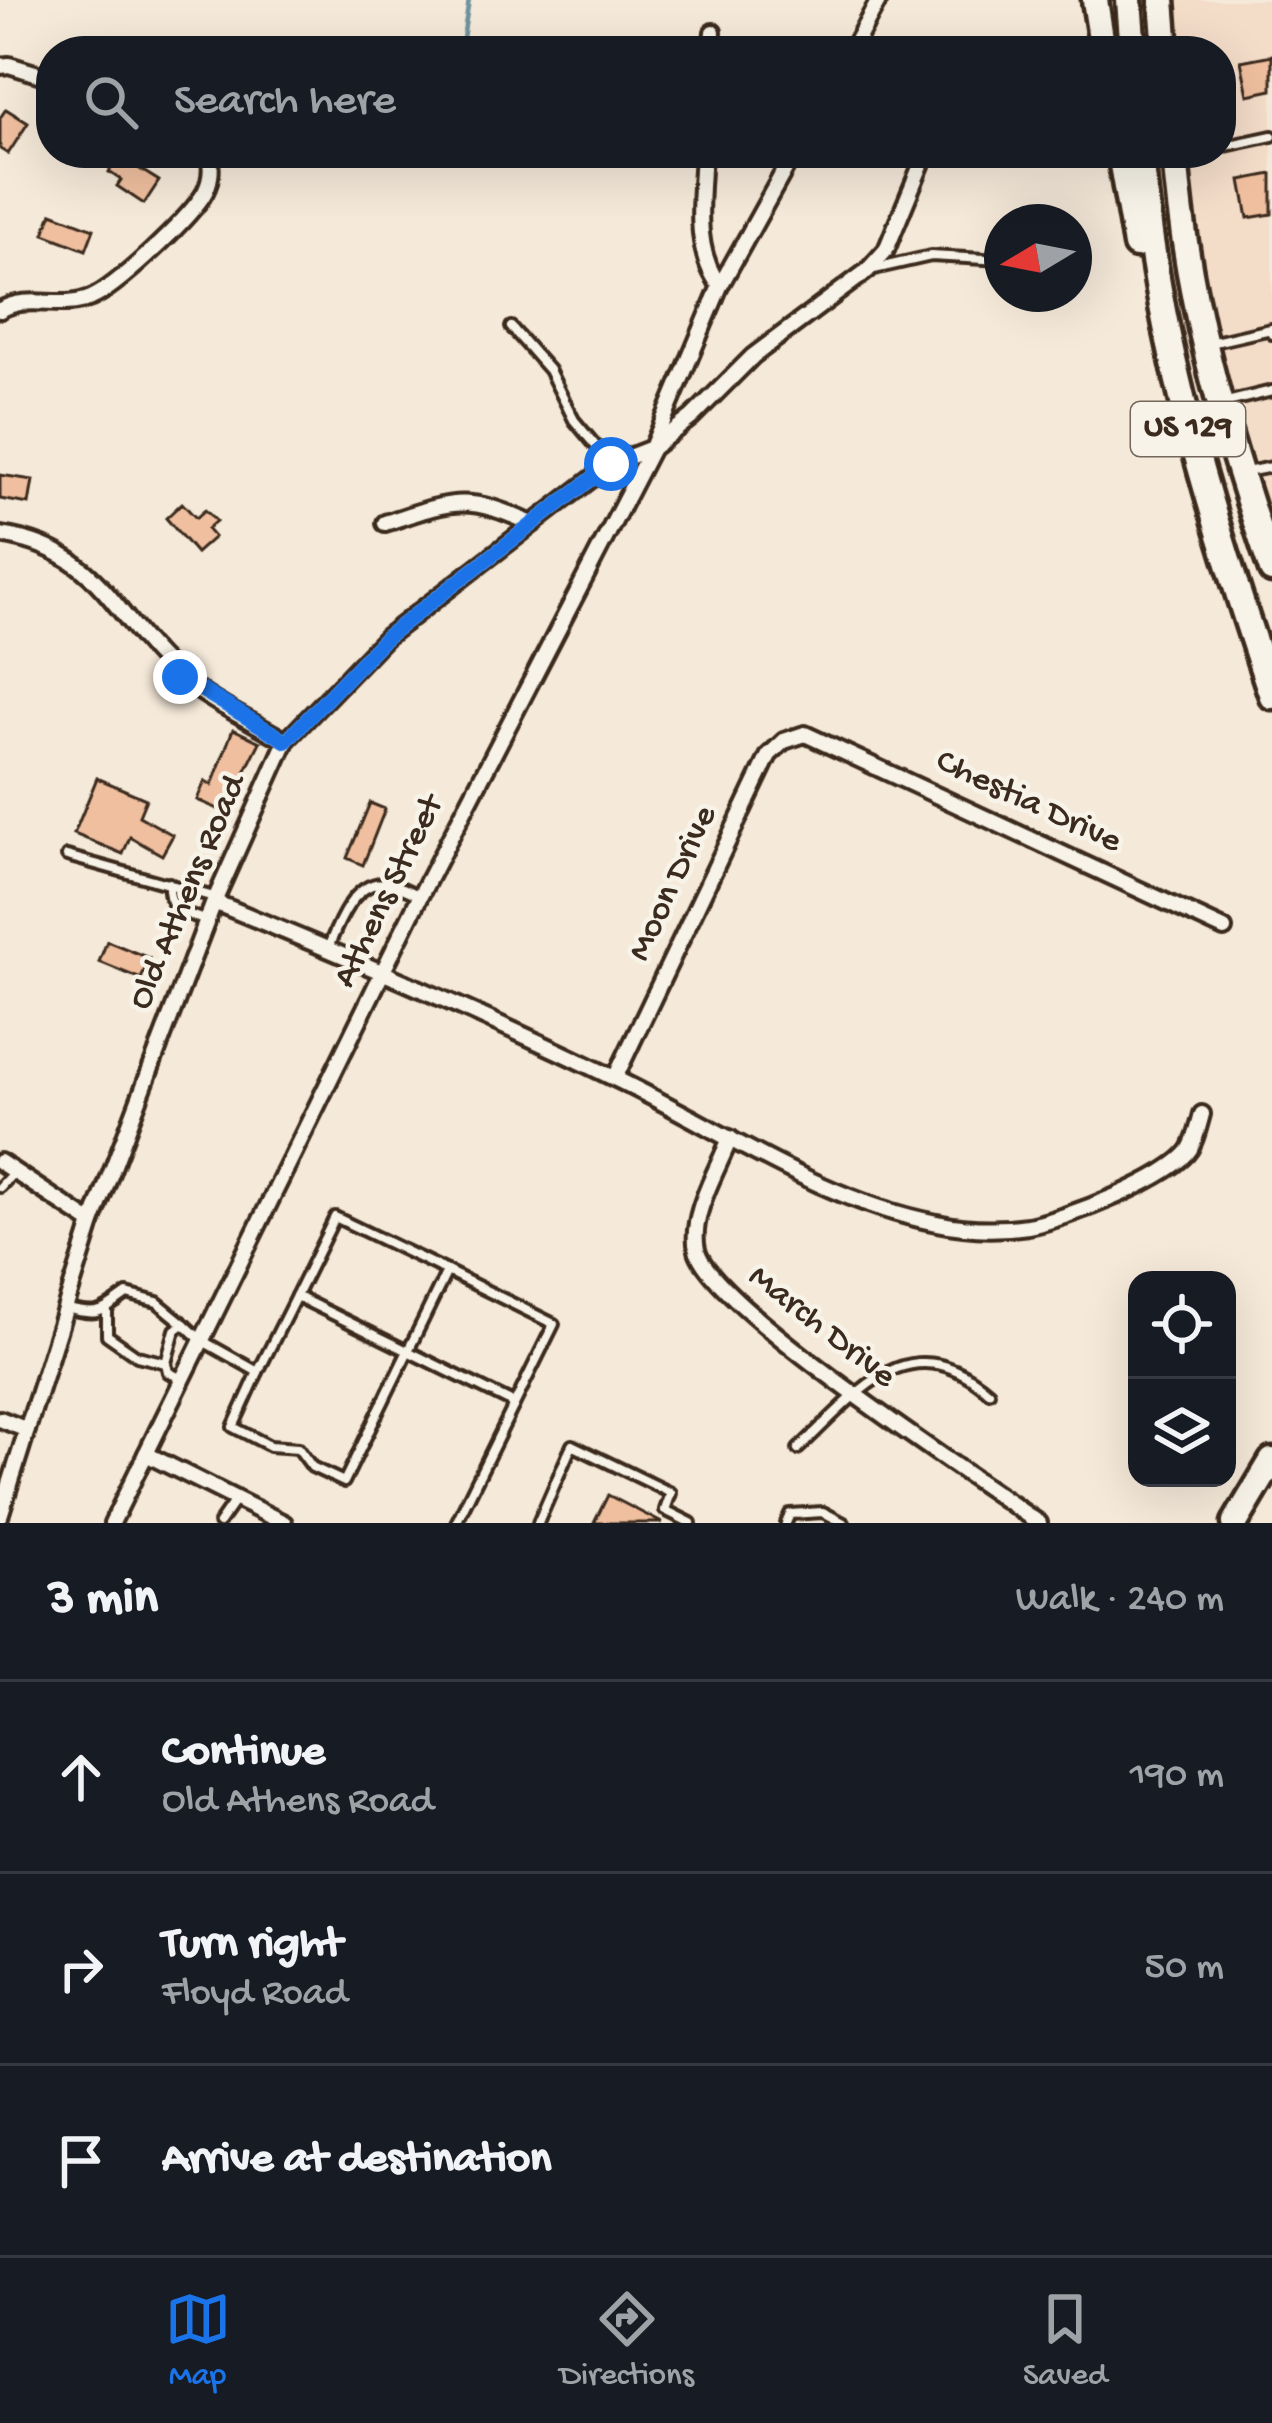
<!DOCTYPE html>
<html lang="en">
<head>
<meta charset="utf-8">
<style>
  body { margin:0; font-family:"Gochi Hand",sans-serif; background:#242831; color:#f1f3f6 }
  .controls { position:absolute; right:36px; bottom:36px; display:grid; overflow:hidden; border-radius:24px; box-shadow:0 12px 48px #0002 }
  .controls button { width:108px; height:108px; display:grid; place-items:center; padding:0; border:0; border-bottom:3px solid #363941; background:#171b24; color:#f1f3f6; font:60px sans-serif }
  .compass { position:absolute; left:984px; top:204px; width:108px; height:108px; border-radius:50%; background:#171b24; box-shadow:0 12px 48px #0002; rotate:260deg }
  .stop { position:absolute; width:36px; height:36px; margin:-27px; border:9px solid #1a73e8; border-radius:50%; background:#fff }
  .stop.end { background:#1a73e8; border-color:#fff; box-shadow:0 3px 12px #0008 }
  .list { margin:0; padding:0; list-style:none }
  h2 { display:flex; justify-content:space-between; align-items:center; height:156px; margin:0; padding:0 48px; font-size:51px }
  h2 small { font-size:39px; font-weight:400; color:#9ea1a6 }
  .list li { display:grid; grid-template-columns:78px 1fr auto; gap:36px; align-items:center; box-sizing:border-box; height:192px; padding:0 48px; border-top:3px solid #363941 }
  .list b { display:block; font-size:45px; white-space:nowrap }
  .list p { margin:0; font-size:39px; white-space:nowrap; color:#9ea1a6 }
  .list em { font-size:39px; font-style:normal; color:#9ea1a6 }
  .icon { flex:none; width:66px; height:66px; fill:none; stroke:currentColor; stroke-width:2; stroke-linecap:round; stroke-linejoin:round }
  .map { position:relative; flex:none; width:1272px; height:1523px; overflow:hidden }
  .search { position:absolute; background:#171b24; box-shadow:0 12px 48px #0002; left:36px; right:36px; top:36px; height:132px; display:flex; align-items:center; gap:30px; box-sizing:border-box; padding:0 42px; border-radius:48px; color:#9ea1a6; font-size:45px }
  .sheet { height:732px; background:#171b24 }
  nav { display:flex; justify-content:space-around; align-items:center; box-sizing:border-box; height:168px; border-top:3px solid #363941; background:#171b24; font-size:33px; color:#9ea1a6 }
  nav a { display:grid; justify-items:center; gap:6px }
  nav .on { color:#1a73e8 }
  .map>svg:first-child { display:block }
</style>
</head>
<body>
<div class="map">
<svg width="1272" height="1523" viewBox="0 0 1272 1523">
  <rect width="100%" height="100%" fill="#f5e9d9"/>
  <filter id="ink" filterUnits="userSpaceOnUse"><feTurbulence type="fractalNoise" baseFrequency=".00833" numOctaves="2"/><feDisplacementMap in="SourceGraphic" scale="24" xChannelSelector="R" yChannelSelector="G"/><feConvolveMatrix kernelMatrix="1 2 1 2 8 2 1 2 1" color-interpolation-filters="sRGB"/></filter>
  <g filter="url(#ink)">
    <!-- built -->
    <path fill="#f3dcc8" d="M1153,0H1272V554L1251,549L1191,318L1172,153H1221V51H1159Z"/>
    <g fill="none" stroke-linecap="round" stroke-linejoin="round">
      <!-- stream -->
      <path stroke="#6f939e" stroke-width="4.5" d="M461,51L469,0"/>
    </g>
    <!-- building -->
    <g fill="#efbf9f" stroke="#3b2a1e" stroke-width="3">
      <path d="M1272,55V90L1248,95L1241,61Z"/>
      <path d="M6,109L28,123L8,154L0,149V118Z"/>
      <path d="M119,156L159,181L144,204L117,186L121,180L109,172Z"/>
      <path d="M1272,174V214L1248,218L1241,180Z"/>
      <path d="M52,213L94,229L86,250L44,234Z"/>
      <path d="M0,475L33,480L29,504L0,499Z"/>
      <path d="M182,503L196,518L205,510L216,521L207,529L214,537L196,553L166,518Z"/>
      <path d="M233,729L260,742L225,812L197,800L205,781L212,785Z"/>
      <path d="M97,778L146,799L139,816L173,835L162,855L130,837L123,854L74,834Z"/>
      <path d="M370,803L385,809L363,865L347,858Z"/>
      <path d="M107,941L149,958L141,979L99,962Z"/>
      <path d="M608,1495L662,1523H594Z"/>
    </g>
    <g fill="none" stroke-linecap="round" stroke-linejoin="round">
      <!-- lane casing -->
      <g stroke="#3b2a1e" stroke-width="16">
        <g id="lane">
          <path d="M1221,147L1272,136"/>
          <path d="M874,269L931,256L1002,260"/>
          <path d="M511,327L549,370L574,420L610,463"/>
          <path d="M1210,343L1271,329L1272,334"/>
          <path d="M1227,402L1272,391"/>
          <path d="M1246,472L1272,467"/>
          <path d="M67,856L214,897"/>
          <path d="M169,883C167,911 184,912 206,921"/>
          <path d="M328,948C337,926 352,884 382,883C393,882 408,891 419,895"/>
          <path d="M0,1187L13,1173"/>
          <path d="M447,1271L554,1324L513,1407"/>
          <path d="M65,1308C99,1317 100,1313 127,1294L157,1302L184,1324"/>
          <path d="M107,1312V1335L137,1356L166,1363"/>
          <path d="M258,1372L233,1427L270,1446L298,1448L312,1467L344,1482L447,1271L335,1217L296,1296"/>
          <path d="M182,1379L168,1372L166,1363L175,1330L184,1324L201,1340L258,1372L296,1296L509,1401L513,1407L456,1523"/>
          <path d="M798,1449C858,1393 908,1322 989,1392"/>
          <path d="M219,1523L235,1500"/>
          <path d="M538,1523L572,1445L671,1493L665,1510L691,1523"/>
          <path d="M786,1523L790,1514L823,1512L844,1523"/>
        </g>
      </g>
      <!-- street casing -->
      <g stroke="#3b2a1e" stroke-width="22">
        <g id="street">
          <path d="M711,51L713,32"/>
          <path d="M851,51L879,0"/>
          <path d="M0,66L9,65L51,78"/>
          <path d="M703,153C701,197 692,250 720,286"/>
          <path d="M0,310C31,293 58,311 91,298C117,287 185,222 202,197C211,184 213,167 208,153"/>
          <path d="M654,443L720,286L794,153"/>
          <path d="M385,523C452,501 466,493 532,524"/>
          <path d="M0,535C105,550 113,622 183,679C214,704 252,721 286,741"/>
          <path d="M214,902C349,957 483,1014 614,1078C721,1129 819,1200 937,1223C965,1229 999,1230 1028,1226C1063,1220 1172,1178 1190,1149C1196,1139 1199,1125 1202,1114"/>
          <path d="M615,1078L769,755L784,741L805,734L1224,929"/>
          <path d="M730,1138C718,1170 689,1215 697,1250C710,1305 980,1482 1039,1523"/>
          <path d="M0,1162L92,1223"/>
          <path d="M0,1419L27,1430"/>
          <path d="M146,1454L284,1523"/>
          <path d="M0,1516L92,1223L214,902L286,741L386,637L611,464L652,448"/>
          <path d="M112,1523L420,896L652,448L692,417L753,356L867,271L886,250L926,153"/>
        </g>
      </g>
      <!-- highway casing -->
      <g stroke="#3b2a1e" stroke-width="33">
        <g id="highway">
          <path d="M1095,0L1103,51"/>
          <path d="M1129,0L1133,51"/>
          <path d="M1162,0L1166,51"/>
          <path d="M1120,153L1136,245"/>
          <path d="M1141,153C1156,341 1212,518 1272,696"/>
          <path d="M1175,153C1185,298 1225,433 1272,570"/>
          <path d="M1235,1523L1272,1461"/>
        </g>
      </g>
      <!-- lane -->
      <use href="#lane" stroke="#f7f3e8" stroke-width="8"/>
      <!-- street -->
      <use href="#street" stroke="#f7f3e8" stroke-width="14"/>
      <!-- highway -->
      <use href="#highway" stroke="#f7f3e8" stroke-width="24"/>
    </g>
  </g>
  <g fill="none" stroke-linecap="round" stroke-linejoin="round" filter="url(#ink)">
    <!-- route -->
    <path stroke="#1a73e8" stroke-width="15" d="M180,677L286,741L386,637L611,464"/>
  </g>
  <g text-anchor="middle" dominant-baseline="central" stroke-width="9" stroke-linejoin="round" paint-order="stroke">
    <!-- shield labels -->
    <rect fill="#f7f3e8" stroke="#73665b" stroke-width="3" x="1131" y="402" width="114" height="54" rx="9"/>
    <g font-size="33" font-weight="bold" fill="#3b2a1e">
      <text x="1188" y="429">US 129</text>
    </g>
    <!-- street labels -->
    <g font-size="36" fill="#3b2a1e" stroke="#f7f3e8">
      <text transform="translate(1028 803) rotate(25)">Chestia Drive</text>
      <text transform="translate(674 884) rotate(-65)">Moon Drive</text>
      <text transform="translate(390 892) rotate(-64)">Athens Street</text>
      <text transform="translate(189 893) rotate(-67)">Old Athens Road</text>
      <text transform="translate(821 1328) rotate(38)">March Drive</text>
    </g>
  </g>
</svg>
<div class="controls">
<button><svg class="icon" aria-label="locate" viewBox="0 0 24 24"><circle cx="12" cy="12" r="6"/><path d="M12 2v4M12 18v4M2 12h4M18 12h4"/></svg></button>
<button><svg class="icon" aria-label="layers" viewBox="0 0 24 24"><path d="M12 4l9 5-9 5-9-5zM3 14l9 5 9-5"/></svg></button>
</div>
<svg class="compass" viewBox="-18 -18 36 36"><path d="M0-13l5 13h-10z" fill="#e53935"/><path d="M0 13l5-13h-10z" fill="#9ea1a6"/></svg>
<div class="stop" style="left:611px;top:464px"></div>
<div class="stop end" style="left:180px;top:677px"></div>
<div class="search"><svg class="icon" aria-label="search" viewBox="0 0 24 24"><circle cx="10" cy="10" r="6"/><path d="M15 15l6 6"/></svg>Search here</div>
</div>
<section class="sheet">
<h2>3 min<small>Walk · 240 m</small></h2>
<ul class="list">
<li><svg class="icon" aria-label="ahead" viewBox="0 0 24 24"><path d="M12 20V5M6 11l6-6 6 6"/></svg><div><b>Continue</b><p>Old Athens Road</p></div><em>190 m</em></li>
<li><svg class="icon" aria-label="right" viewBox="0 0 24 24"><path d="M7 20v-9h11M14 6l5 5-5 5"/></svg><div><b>Turn right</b><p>Floyd Road</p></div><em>50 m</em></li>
<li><svg class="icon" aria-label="arrive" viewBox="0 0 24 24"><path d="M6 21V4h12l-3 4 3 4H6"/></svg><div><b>Arrive at destination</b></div></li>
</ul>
</section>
<nav>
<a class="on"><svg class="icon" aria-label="map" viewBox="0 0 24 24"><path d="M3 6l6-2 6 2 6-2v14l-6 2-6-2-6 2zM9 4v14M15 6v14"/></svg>Map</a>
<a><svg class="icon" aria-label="directions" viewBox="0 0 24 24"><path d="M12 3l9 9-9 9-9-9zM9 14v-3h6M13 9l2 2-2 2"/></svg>Directions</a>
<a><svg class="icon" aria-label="saved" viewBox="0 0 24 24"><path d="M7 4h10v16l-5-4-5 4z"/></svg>Saved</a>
</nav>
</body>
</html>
